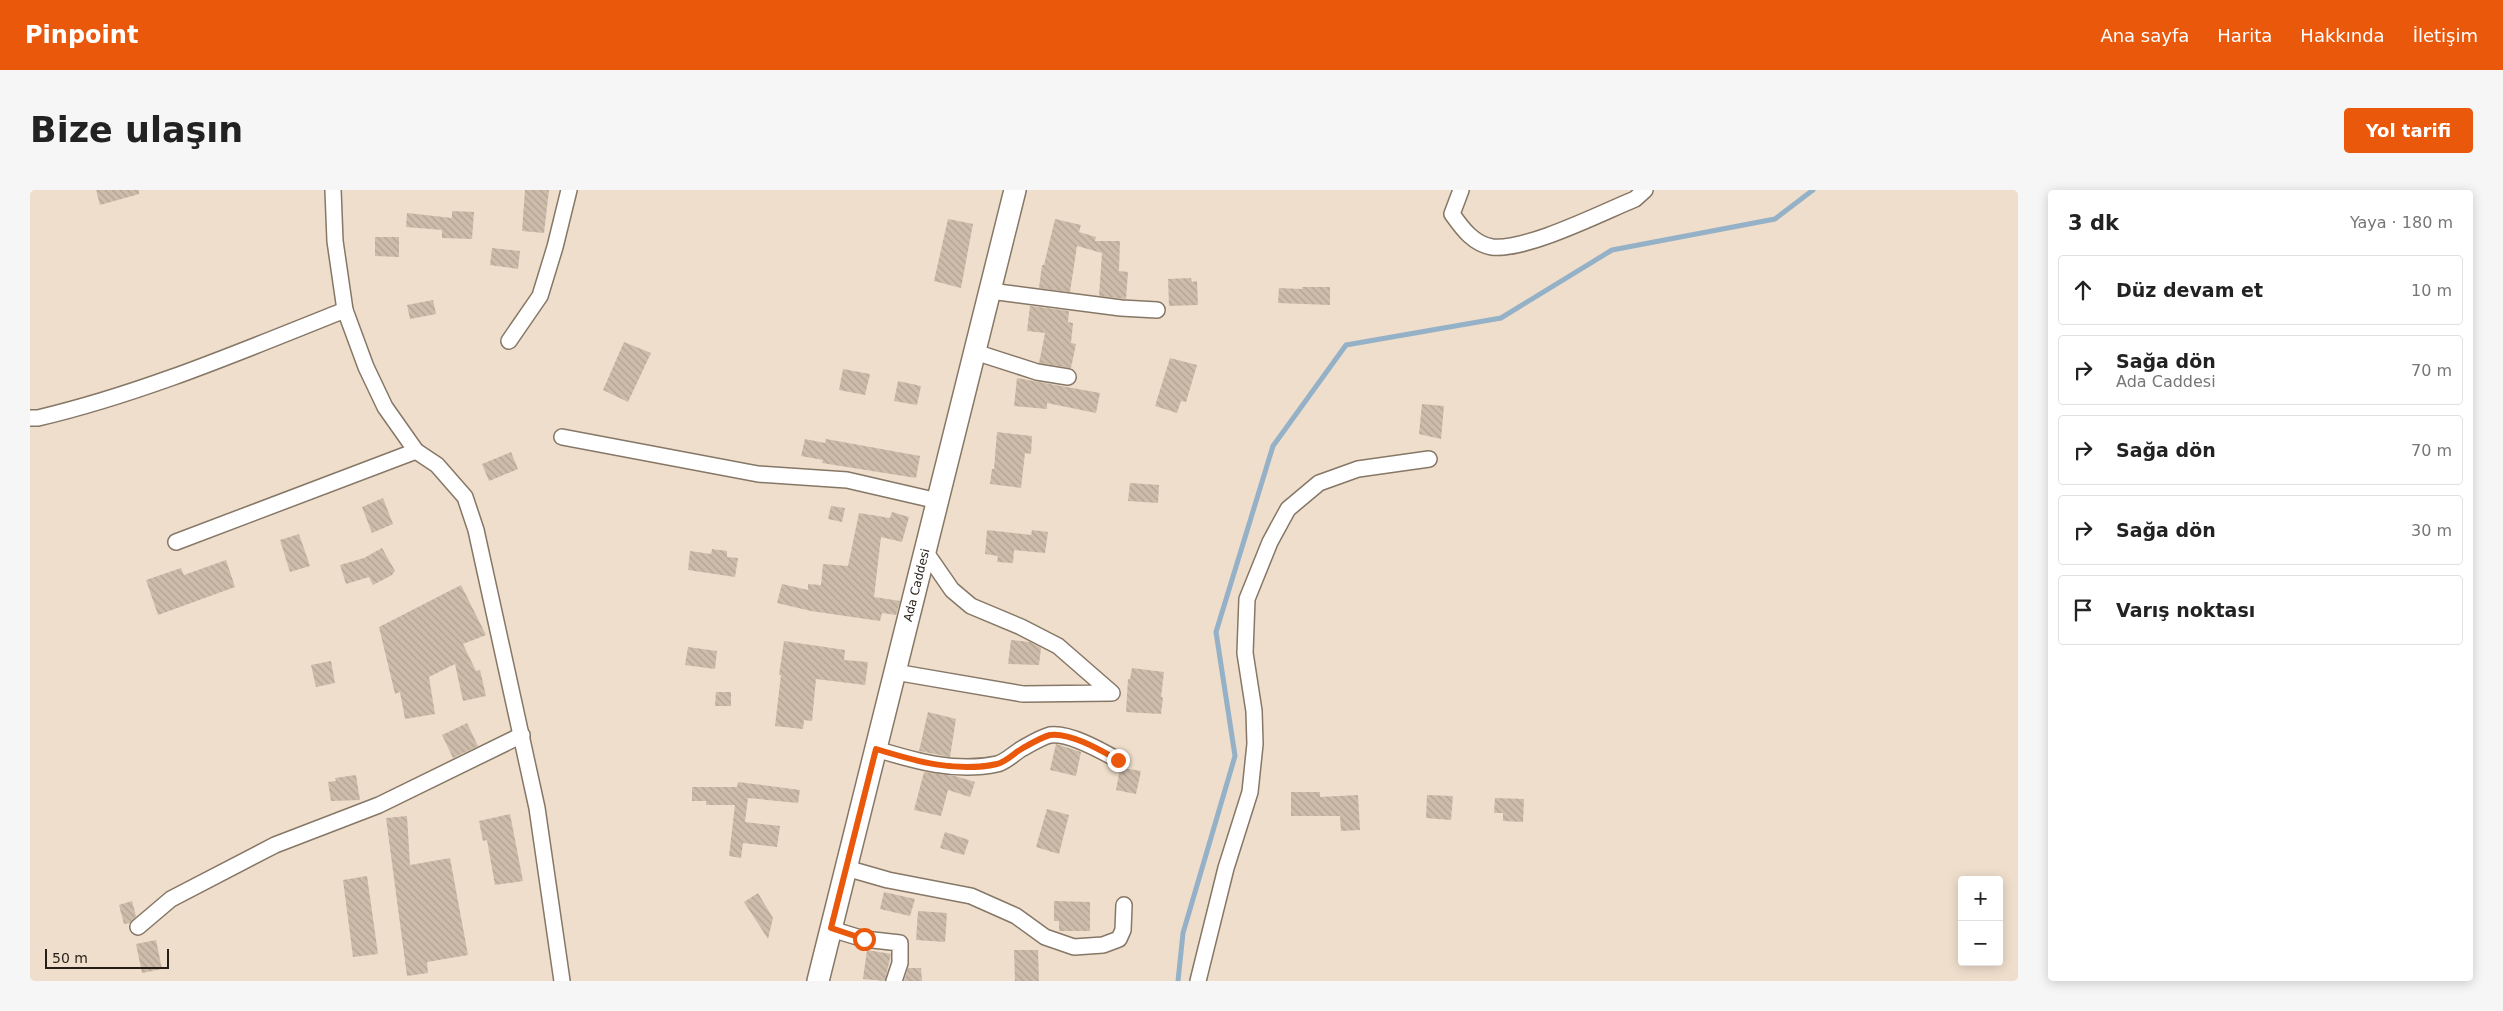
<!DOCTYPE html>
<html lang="tr">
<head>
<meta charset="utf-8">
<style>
  body { margin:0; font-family:"DejaVu Sans",sans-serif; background:#f6f6f6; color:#222 }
  .controls { position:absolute; right:15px; bottom:15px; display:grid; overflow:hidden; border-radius:5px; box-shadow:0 2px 12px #0003 }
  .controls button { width:45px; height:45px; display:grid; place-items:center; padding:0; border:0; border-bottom:1px solid #e0e0e0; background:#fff; color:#222; font:25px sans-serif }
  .scale { position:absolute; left:15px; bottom:12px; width:124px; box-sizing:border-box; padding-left:5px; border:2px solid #251f18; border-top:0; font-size:14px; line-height:18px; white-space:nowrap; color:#251f18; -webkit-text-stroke:4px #efdecc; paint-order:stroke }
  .stop { position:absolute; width:15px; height:15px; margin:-11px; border:4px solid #ea580c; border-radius:50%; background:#fff }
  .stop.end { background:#ea580c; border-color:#fff; box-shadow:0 1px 5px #0008 }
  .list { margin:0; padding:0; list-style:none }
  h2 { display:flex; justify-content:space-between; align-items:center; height:65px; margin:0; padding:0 20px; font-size:21px }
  h2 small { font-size:16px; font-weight:400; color:#767676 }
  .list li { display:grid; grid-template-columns:32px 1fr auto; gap:15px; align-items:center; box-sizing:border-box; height:70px; margin:0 10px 10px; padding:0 10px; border:1px solid #e0e0e0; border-radius:5px }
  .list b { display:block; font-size:19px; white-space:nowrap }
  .list p { margin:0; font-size:16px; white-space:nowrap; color:#767676 }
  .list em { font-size:16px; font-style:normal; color:#767676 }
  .icon { flex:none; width:28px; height:28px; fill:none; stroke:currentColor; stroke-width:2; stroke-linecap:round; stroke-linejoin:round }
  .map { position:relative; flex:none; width:1988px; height:791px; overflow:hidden; border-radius:5px }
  header { display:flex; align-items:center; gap:30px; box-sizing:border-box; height:70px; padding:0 25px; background:#ea580c; color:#fff }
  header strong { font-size:24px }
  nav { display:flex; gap:28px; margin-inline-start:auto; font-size:18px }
  .intro { display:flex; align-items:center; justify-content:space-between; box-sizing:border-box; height:120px; padding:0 30px }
  h1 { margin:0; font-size:35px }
  .button { padding:12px 22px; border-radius:5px; background:#ea580c; color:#fff; font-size:18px; font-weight:700 }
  main { display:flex; gap:30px; padding:0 30px }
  aside { flex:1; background:#fff; border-radius:5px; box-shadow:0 2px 12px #0003 }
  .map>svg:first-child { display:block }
</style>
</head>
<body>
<header>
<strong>Pinpoint</strong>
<nav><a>Ana sayfa</a><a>Harita</a><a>Hakkında</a><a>İletişim</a></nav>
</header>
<div class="intro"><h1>Bize ulaşın</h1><a class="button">Yol tarifi</a></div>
<main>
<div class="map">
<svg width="1988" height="791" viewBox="0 0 1988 791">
  <defs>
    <pattern id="building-back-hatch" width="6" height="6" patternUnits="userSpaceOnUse" patternTransform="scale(1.25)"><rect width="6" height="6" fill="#cdbcaa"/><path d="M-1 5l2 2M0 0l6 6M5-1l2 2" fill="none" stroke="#b0a192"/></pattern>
  </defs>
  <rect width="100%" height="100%" fill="#efdecc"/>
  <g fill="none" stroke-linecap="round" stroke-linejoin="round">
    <!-- stream -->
    <path stroke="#94b1c7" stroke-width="5" d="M1148,791L1153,743L1205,566L1186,442L1243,256L1316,155L1471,128L1582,60L1745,29L1783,0"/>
  </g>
  <!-- building -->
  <g fill="url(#building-back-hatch)">
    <path d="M66,0H109V4L70,15Z"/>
    <path d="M495,0H519L514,43L492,41Z"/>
    <path d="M422,21L444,22L442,49L412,48V40L376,37L377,23L422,28Z"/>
    <path d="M918,29L943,34L931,98L904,91Z"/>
    <path d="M1025,29L1051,35L1049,42L1066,47L1065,51H1090L1089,81L1098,82L1096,109L1069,106L1072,63L1047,56L1040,102L1009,98L1012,75H1014Z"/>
    <path d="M345,47H369V67L345,66Z"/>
    <path d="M462,58L490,61L488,79L460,75Z"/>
    <path d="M1161,88L1162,92L1167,91L1168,115L1139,116L1138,89Z"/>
    <path d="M1272,97H1300V115L1248,113L1249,98L1272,99Z"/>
    <path d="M403,110L406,124L380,129L377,115Z"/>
    <path d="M1000,116L1039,121L1038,132L1043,133L1041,153L1046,154L1041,178L1009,173L1015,143L997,141Z"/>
    <path d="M594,152L621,163L598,212L573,200Z"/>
    <path d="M1140,168L1167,175L1156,212L1151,211L1147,223L1125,216Z"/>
    <path d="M813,179L840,184L835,205L809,200Z"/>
    <path d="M987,188L1070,203L1066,223L1017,213V219L984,216Z"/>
    <path d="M868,191L891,196L887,215L864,211Z"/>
    <path d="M1392,214L1414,216L1411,249L1389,244Z"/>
    <path d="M967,242L1002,246L1001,264L995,263L991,298L960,294L962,279H964Z"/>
    <path d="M775,249L795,253L796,249L890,266L886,288L792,273L793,270L771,266Z"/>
    <path d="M481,262L488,279L459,291L452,274Z"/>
    <path d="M1100,293L1129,295L1128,313L1098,311Z"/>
    <path d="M353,308L363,334L342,343L332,317Z"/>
    <path d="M801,316L815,318L812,332L798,329Z"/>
    <path d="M862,322L879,327L872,352L851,347L844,407L870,411L866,425L852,423L850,431L781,421L747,413L752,394L778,400V394L791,395L793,374L818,376L829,323L860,328Z"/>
    <path d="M957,340L1001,345L1002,340L1018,342L1015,363L984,360L983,373L967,372L968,366L955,364Z"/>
    <path d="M269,344L280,376L260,382L250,350Z"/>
    <path d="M352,358L365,381L362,385L343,395L339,387L316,394L310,375L334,368Z"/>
    <path d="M682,359L697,361V367L708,368L705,387L658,380L660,361L681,364Z"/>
    <path d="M196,370L205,397L128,425L116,390L151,378L154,385Z"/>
    <path d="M431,395L456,445L433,454L446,481L450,480L456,506L433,511L425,474L399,487L405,524L375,529L370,502L365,504L349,437Z"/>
    <path d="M981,450L1000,452L1011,458L1009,475L978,474Z"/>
    <path d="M754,451L815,460L814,470L838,472L835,495L786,489L782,531L774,530L773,539L745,536L751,485H749Z"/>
    <path d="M658,457L687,461L685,479L655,475Z"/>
    <path d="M301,471L305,493L286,497L281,475Z"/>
    <path d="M1102,478L1134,482L1131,507H1133L1131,524L1096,522L1098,489H1100Z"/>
    <path d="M686,502H701V516H685Z"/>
    <path d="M898,522L926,529L920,567L889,561Z"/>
    <path d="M437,533L448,556L423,568L412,545Z"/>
    <path d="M1026,554L1051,562L1046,586L1020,580Z"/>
    <path d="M1093,578L1111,581L1106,604L1086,600L1090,579Z"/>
    <path d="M894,582L925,586L945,592L940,607L918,600L911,626L884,620Z"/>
    <path d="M326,585L330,610L301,611L298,592L306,591L305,588Z"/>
    <path d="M708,592L770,600L768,613L718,608L715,632L750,636L747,657L713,653L711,668L699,666L705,615H676V611H662V597H707Z"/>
    <path d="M1261,602H1290V607L1328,605L1330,640L1311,641L1310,626H1261Z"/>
    <path d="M1397,605L1423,606L1421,630L1396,628Z"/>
    <path d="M1465,608L1494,609L1493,632L1473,631V623H1464Z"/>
    <path d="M1017,619L1039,625L1029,664L1006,657Z"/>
    <path d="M480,624L493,691L465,695L457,650L453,651L449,631Z"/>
    <path d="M377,626L380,675L420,668L438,765L397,772L398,783L377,786L356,628Z"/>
    <path d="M915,642L939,650L934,665L910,658Z"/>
    <path d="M337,686L348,764L323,767L313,690Z"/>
    <path d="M854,702L885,709L880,726L850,719Z"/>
    <path d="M728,703L743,728L738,749L714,712Z"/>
    <path d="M102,711L106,726L100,733L94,734L89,715Z"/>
    <path d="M1024,711L1060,712V741H1029V731H1024Z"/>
    <path d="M888,721L917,723L915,752L886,750Z"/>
    <path d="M126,750L132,779L112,783L106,754Z"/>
    <path d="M837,760L861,764L855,791L833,789Z"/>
    <path d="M984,760H1008L1009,791H985Z"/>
    <path d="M878,778H891L892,791H874Z"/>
  </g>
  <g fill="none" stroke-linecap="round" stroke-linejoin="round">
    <!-- street casing -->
    <g stroke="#867766" stroke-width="18">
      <g id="street">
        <path d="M303,0L305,51L315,120L336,177L355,217L386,261L407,275L435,307L446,340L507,618L532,791"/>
        <path d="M1431,0L1422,24C1432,38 1443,54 1462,57C1496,61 1571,23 1605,9L1615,0"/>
        <path d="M960,101L1091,118L1127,120"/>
        <path d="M479,151L510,106L525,57L539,0"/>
        <path d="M945,162L1007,182L1038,187"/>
        <path d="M0,228H8C114,203 214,160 315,120"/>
        <path d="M532,247L728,284L817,290L908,311"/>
        <path d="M146,352L386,261"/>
        <path d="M865,482L993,504L1082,503L1028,456L991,437L941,416L922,400L895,361"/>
        <path d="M846,559C885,571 926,583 967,574C976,572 984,563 993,558C1000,554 1012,547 1020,545C1039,542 1072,561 1088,570"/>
        <path d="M816,678L858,690L941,706L986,726L1015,747L1044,757L1073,755L1089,749L1093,740L1094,715"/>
        <path d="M108,737L141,709L245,655L349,615L492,545"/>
        <path d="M801,739L834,749L870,753V773L864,791"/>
        <path d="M1168,791L1196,678L1220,602L1225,554L1224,521L1215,463L1217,409L1240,352L1258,319L1289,293L1328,279L1399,269"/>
      </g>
    </g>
    <!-- secondary casing -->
    <g stroke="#867766" stroke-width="24">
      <g id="secondary">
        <path id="s1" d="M788,791L985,0"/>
      </g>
    </g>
    <!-- street -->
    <use href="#street" stroke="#fff" stroke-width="15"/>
    <!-- secondary -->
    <use href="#secondary" stroke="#fff" stroke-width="21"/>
  </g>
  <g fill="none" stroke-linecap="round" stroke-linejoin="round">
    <!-- route -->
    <path stroke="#ea580c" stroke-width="6" d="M834,749L801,738L846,559C885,571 926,583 967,574C976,572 984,563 993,558C1000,554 1012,547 1020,545C1040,542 1072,561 1088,570"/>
  </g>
  <g text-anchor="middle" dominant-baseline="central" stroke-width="4" stroke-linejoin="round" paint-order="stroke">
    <!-- street labels -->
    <g font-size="12" fill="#251f18" stroke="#efdecc">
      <text stroke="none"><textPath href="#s1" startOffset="408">Ada Caddesi</textPath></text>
    </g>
  </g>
</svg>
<div class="controls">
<button>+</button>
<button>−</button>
</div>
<div class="scale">50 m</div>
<div class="stop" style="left:834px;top:749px"></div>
<div class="stop end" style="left:1088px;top:570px"></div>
</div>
<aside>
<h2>3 dk<small>Yaya · 180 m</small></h2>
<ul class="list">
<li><svg class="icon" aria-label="ahead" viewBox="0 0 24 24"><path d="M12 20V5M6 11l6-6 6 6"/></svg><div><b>Düz devam et</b></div><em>10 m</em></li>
<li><svg class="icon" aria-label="right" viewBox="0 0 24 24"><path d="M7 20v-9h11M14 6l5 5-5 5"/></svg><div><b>Sağa dön</b><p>Ada Caddesi</p></div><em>70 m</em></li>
<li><svg class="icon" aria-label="right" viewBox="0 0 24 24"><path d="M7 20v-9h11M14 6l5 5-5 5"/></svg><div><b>Sağa dön</b></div><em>70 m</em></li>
<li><svg class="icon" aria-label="right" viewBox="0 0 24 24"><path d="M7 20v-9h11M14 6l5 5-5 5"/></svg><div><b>Sağa dön</b></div><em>30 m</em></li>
<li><svg class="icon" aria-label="arrive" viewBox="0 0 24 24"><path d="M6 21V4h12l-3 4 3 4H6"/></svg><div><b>Varış noktası</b></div></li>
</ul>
</aside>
</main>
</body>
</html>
